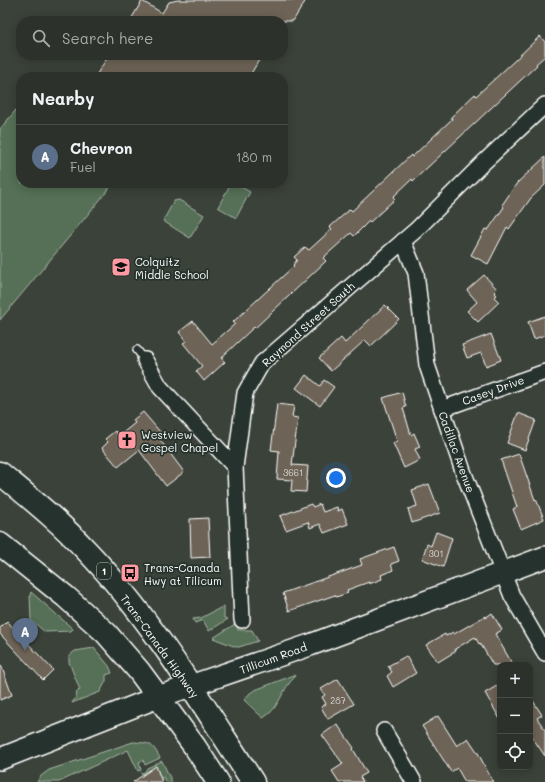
<!DOCTYPE html>
<html lang="en">
<head>
<meta charset="utf-8">
<style>
  body { margin:0; font-family:Mali,sans-serif; background:#343a33; color:#f1f3f6 }
  .controls { position:absolute; right:12px; bottom:12px; display:grid; overflow:hidden; border-radius:8px; box-shadow:0 2px 10px #0003 }
  .controls button { width:36px; height:36px; display:grid; place-items:center; padding:0; border:0; border-bottom:1px solid #484d47; background:#2c322b; color:#f1f3f6; font:20px sans-serif }
  .you { position:absolute; left:336px; top:478px; width:14px; height:14px; margin:-10px; border:3px solid #fff; border-radius:50%; background:#1a73e8; box-shadow:0 0 0 6px #1a73e833 }
  .badge { display:grid; place-items:center; width:26px; height:26px; border-radius:50%; background:#ea580c; color:#fff; font-size:13px; font-weight:700 }
  .pin { position:absolute; translate:-50% -33px; filter:drop-shadow(0 1px 2px #0008) }
  .pin::after { content:''; position:absolute; top:21px; width:14px; height:12px; background:inherit; clip-path:polygon(0 0,100% 0,50% 100%) }
  .list { margin:0; padding:0; list-style:none }
  h2 { display:flex; justify-content:space-between; align-items:center; height:52px; margin:0; padding:0 16px; font-size:17px }
  h2 small { font-size:13px; font-weight:400; color:#a6aaa9 }
  .list li { display:grid; grid-template-columns:26px 1fr auto; gap:12px; align-items:center; box-sizing:border-box; height:64px; padding:0 16px; border-top:1px solid #484d47 }
  .list b { display:block; font-size:15px; white-space:nowrap }
  .list p { margin:0; font-size:13px; white-space:nowrap; color:#a6aaa9 }
  .list em { font-size:13px; font-style:normal; color:#a6aaa9 }
  .icon { flex:none; width:22px; height:22px; fill:none; stroke:currentColor; stroke-width:2; stroke-linecap:round; stroke-linejoin:round }
  .map { position:relative; flex:none; width:545px; height:782px; overflow:hidden }
  .search { position:absolute; background:#2c322b; box-shadow:0 2px 10px #0003; left:16px; top:16px; width:272px; height:44px; display:flex; align-items:center; gap:10px; box-sizing:border-box; padding:0 14px; border-radius:16px; color:#a6aaa9; font-size:15px }
  .panel { position:absolute; background:#2c322b; box-shadow:0 2px 10px #0003; left:16px; top:72px; width:272px; height:116px; border-radius:16px }
  .map>svg:first-child { display:block }
</style>
</head>
<body>
<div class="map">
<svg width="545" height="782" viewBox="0 0 545 782">
  <rect width="100%" height="100%" fill="#3b4239"/>
  <filter id="ink" filterUnits="userSpaceOnUse"><feTurbulence type="fractalNoise" baseFrequency=".025" numOctaves="2"/><feDisplacementMap in="SourceGraphic" scale="8" xChannelSelector="R" yChannelSelector="G"/><feConvolveMatrix kernelMatrix="1 2 1 2 8 2 1 2 1" color-interpolation-filters="sRGB"/></filter>
  <g filter="url(#ink)">
    <!-- green -->
    <g fill="#556f56" stroke="#aab7aa">
      <path d="M21,104V183H114L0,320V129Z"/>
      <path d="M231,183H234L250,192L236,218L218,207Z"/>
      <path d="M179,200L204,215L190,238L163,221L174,201Z"/>
      <path d="M31,592L73,629L71,631L45,632L31,620L30,595Z"/>
      <path d="M224,606V618L228,619L209,631L203,620L195,623L193,619L201,618Z"/>
      <path d="M235,624L237,625L238,630H252L258,641L239,647H236L213,638Z"/>
      <path d="M94,648L109,666L112,673L106,675V681L100,692L72,703L76,697L77,691L80,690L69,662V656L75,651Z"/>
      <path d="M294,675L295,677C281,689 280,709 263,718L244,700L250,693L255,690Z"/>
      <path d="M133,742C150,743 152,743 160,758L145,765L143,760L139,762L141,770L138,771L128,750L59,782H37L41,776L49,770Z"/>
      <path d="M162,761L172,782H166L163,777L161,779L156,766L142,775L141,773L145,772L147,768Z"/>
    </g>
    <!-- building -->
    <g fill="#6d6456" stroke="#fff">
      <path d="M178,0H306L293,21H130L142,1L162,13L169,2Z"/>
      <path d="M540,36L545,42V56L536,64L537,65L413,181L412,179L393,197L395,199L370,222L369,221L354,236L351,233L323,258L326,261L255,328L254,327L221,358L225,362L204,381L196,371L202,366L183,343L186,341L179,332L193,321L212,344L235,324L233,322L294,266L293,265L297,260L294,257L305,247L309,250L332,229L330,227L350,209L352,211L411,155L412,157L452,119L451,117L475,94L476,96L513,62Z"/>
      <path d="M109,55H262L249,77H95Z"/>
      <path d="M545,157V185L531,198L509,229L507,227L488,264L471,255L485,229L488,230L504,207L502,205L517,183Z"/>
      <path d="M484,275L497,289L494,292L497,295L494,297L499,302L478,322L467,311L477,302L467,290Z"/>
      <path d="M385,305L399,319L371,346L365,340L331,371L319,358L341,338L345,343Z"/>
      <path d="M545,316V335L534,339L528,322Z"/>
      <path d="M491,334L501,360L486,366L481,353L467,358L462,345Z"/>
      <path d="M306,375L320,386L324,380L334,387L320,406L296,388Z"/>
      <path d="M402,392L406,407L403,408L411,435L414,433L420,447L415,449L420,460L404,468L393,443L397,441L383,398Z"/>
      <path d="M277,404L294,406L292,417L298,418L292,465L308,466L306,492L291,491L292,480L277,479L279,451L271,450Z"/>
      <path d="M143,412L161,433L157,436L184,472L166,486L139,450L118,467L102,448L108,442L105,439L115,431L119,436L135,423L133,420Z"/>
      <path d="M518,413L536,420L525,450L507,443Z"/>
      <path d="M519,454L535,500L536,499L544,519L521,529L513,509L517,507L501,460Z"/>
      <path d="M429,484L440,513L412,523L408,509L417,506L412,490Z"/>
      <path d="M311,504L313,507L320,504L323,512L337,507L338,511L342,509L348,524L324,533L320,524L310,528L308,522L286,530L280,516Z"/>
      <path d="M208,518L210,557L191,558L190,519Z"/>
      <path d="M436,532L452,538L443,567L422,559L427,544L431,546Z"/>
      <path d="M394,547L399,561L391,564L393,570L381,575L382,579L369,584V582L347,590L348,593L336,597L335,595L289,611L283,593L362,565L360,559Z"/>
      <path d="M492,613L502,630L495,634L513,665H493L480,643L479,644L475,637L455,649L456,651L438,662L426,645L445,634L446,636L453,632L454,634L485,616V618Z"/>
      <path d="M7,621L53,670L43,680L0,634V628Z"/>
      <path d="M406,656L416,673L393,687L387,676L392,672L388,666Z"/>
      <path d="M1,665L12,695L0,700V666Z"/>
      <path d="M338,679L354,704L328,719L321,707L326,704L322,697L325,695L321,689Z"/>
      <path d="M500,684V719L485,693Z"/>
      <path d="M530,696L542,715L537,718L545,730V756L530,734Z"/>
      <path d="M438,716L457,746L468,738L478,753L493,782H465L457,768L451,772L422,726Z"/>
      <path d="M337,724L354,748L353,749L367,773L360,777L363,782H339L332,771L343,764L322,735Z"/>
      <path d="M156,766L162,782H133Z"/>
    </g>
    <g fill="none" stroke-linecap="round" stroke-linejoin="round">
      <!-- lane casing -->
      <g stroke="#fff" stroke-width="10">
        <path id="lane" d="M137,350L145,360"/>
      </g>
      <!-- street casing -->
      <g stroke="#fff" stroke-width="18">
        <g id="street">
          <path d="M403,241L416,273L427,365L463,471L512,596L545,653"/>
          <path d="M145,360L160,387L235,467"/>
          <path d="M442,409L545,372"/>
          <path d="M242,620L235,467L245,393L262,363L416,230L483,163L545,105"/>
          <path d="M384,731L414,782"/>
        </g>
      </g>
      <!-- secondary casing -->
      <g stroke="#fff" stroke-width="24">
        <path id="secondary" d="M0,759L158,697L310,645L545,557"/>
      </g>
      <!-- highway casing -->
      <g stroke="#fff" stroke-width="25">
        <g id="highway">
          <path d="M0,473C30,498 60,522 86,550C152,619 201,702 253,782"/>
          <path d="M0,544L66,597L106,633L139,671L195,747L218,782"/>
        </g>
      </g>
      <!-- lane -->
      <use href="#lane" stroke="#26332d" stroke-width="7"/>
      <!-- street -->
      <use href="#street" stroke="#26332d" stroke-width="15"/>
      <!-- secondary -->
      <use href="#secondary" stroke="#26332d" stroke-width="21"/>
      <!-- highway -->
      <use href="#highway" stroke="#26332d" stroke-width="22"/>
    </g>
  </g>
  <!-- icons -->
  <defs>
    <g id="school-square" transform="scale(1)"><rect x="-9" y="-9" width="18" height="18" rx="4" fill="#ff9aa2" stroke="#26332d"/><path d="M0-5L7-2L0 1L-7-2ZM-4 1L0 2.5L4 1V4Q0 6-4 4Z" fill="#111"/></g>
    <g id="church-square" transform="scale(1)"><rect x="-9" y="-9" width="18" height="18" rx="4" fill="#ff9aa2" stroke="#26332d"/><path d="M-1.2-6h2.4v3.5h3.3v2.4h-3.3V6h-2.4V-.1h-3.3v-2.4h3.3Z" fill="#111"/></g>
    <g id="bus-square" transform="scale(1)"><rect x="-9" y="-9" width="18" height="18" rx="4" fill="#ff9aa2" stroke="#26332d"/><path d="M-5-6H5V4H4V6H2V4H-2V6H-4V4H-5ZM-3.5-4V0h7V-4ZM-3.5 1.2v1.5H-2V1.2ZM2 1.2v1.5H3.5V1.2Z" fill="#111"/></g>
  </defs>
  <g fill-rule="evenodd">
    <use href="#school-square" x="121" y="267"/>
    <use href="#church-square" x="127" y="440"/>
    <use href="#bus-square" x="130" y="573"/>
  </g>
  <g text-anchor="middle" dominant-baseline="central" stroke-width="3.5" stroke-linejoin="round" paint-order="stroke">
    <!-- number labels -->
    <g font-size="9" fill="#dad8d5">
      <text x="293" y="472">3661</text>
      <text x="436" y="553">301</text>
      <text x="338" y="700">287</text>
    </g>
    <!-- shield labels -->
    <rect fill="#26332d" stroke="#bec2c0" stroke-width="1" x="97" y="563" width="14" height="16" rx="3"/>
    <g font-size="10" font-weight="bold" fill="#fff">
      <text x="104" y="571">1</text>
    </g>
    <!-- poi labels -->
    <g font-size="11" fill="#fff" stroke="#26332d" text-anchor="start">
      <text x="135" y="261">Colquitz<tspan x="135" dy="13">Middle School</tspan></text>
      <text x="141" y="434">Westview<tspan x="141" dy="13">Gospel Chapel</tspan></text>
      <text x="144" y="567">Trans-Canada<tspan x="144" dy="13">Hwy at Tilicum</tspan></text>
    </g>
    <!-- street labels -->
    <g font-size="11" fill="#fff" stroke="#26332d">
      <text transform="translate(308 324) rotate(-42)">Raymond Street South</text>
      <text transform="translate(493 390) rotate(-20)">Casey Drive</text>
      <text transform="translate(457 452) rotate(70)">Cadillac Avenue</text>
      <text transform="translate(160 646) rotate(54)">Trans-Canada Highway</text>
      <text transform="translate(273 658) rotate(-20)">Tillicum Road</text>
    </g>
  </g>
</svg>
<div class="controls">
<button>+</button>
<button>−</button>
<button><svg class="icon" aria-label="locate" viewBox="0 0 24 24"><circle cx="12" cy="12" r="6"/><path d="M12 2v4M12 18v4M2 12h4M18 12h4"/></svg></button>
</div>
<div class="you"></div>
<div class="pin badge" style="left:25px;top:651px;background:#5c6f8a">A</div>
<div class="search"><svg class="icon" aria-label="search" viewBox="0 0 24 24"><circle cx="10" cy="10" r="6"/><path d="M15 15l6 6"/></svg>Search here</div>
<section class="panel">
<h2>Nearby<small></small></h2>
<ul class="list">
<li><span class="badge" style="background:#5c6f8a">A</span><div><b>Chevron</b><p>Fuel</p></div><em>180 m</em></li>
</ul>
</section>
</div>
</body>
</html>
